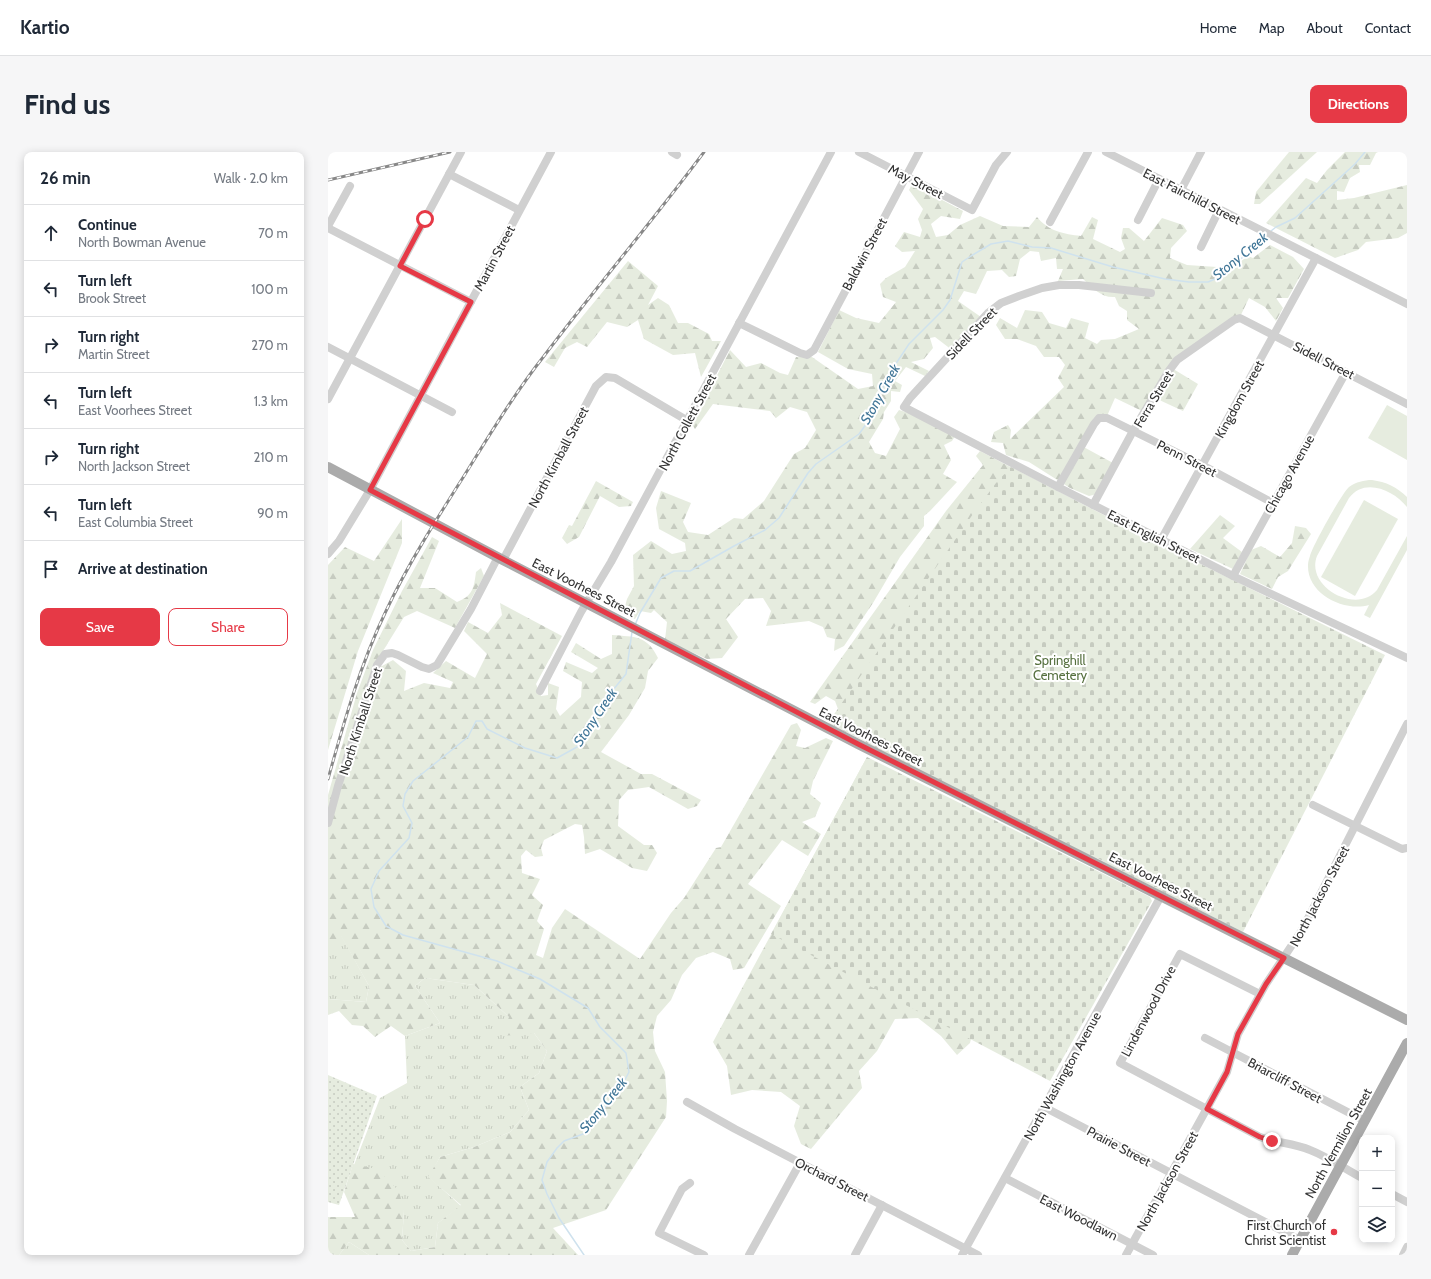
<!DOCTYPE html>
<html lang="en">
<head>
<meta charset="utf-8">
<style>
  body { margin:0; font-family:Cabin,sans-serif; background:#f6f6f7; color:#1f2937 }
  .controls { position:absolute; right:12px; bottom:12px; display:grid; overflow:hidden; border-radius:8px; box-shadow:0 2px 10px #0003 }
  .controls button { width:36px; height:36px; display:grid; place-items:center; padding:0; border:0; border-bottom:1px solid #e0e1e3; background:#fff; color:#1f2937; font:20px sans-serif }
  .stop { position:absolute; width:12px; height:12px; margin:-9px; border:3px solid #e63946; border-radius:50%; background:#fff }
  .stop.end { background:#e63946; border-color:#fff; box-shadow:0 1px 4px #0008 }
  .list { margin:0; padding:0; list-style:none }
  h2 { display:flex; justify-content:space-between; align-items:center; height:52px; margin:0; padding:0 16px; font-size:17px }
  h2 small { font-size:13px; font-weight:400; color:#747a83 }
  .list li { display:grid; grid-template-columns:26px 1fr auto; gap:12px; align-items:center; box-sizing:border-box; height:56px; padding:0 16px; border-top:1px solid #e0e1e3 }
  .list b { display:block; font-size:15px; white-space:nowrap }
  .list p { margin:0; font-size:13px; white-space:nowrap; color:#747a83 }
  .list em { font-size:13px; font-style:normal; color:#747a83 }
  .actions { display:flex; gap:8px; padding:12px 16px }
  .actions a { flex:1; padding:9px 0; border:1px solid #e63946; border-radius:8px; text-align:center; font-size:14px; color:#e63946 }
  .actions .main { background:#e63946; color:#fff }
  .icon { flex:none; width:22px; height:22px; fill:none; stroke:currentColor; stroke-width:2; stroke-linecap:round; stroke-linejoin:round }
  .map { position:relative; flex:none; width:1079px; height:1103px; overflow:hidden; border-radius:8px }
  header { display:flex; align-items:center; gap:24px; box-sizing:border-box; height:56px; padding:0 20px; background:#fff; border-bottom:1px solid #e0e1e3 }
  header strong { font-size:19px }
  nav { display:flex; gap:22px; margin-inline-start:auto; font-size:14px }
  .intro { display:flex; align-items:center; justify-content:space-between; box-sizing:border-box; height:96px; padding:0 24px }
  h1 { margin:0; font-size:28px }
  .button { padding:10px 18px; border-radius:8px; background:#e63946; color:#fff; font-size:14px; font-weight:700 }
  main { display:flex; gap:24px; padding:0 24px }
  aside { flex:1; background:#fff; border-radius:8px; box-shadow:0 2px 10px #0003 }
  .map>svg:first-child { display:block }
</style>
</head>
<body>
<header>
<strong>Kartio</strong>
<nav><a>Home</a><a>Map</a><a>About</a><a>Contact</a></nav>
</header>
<div class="intro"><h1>Find us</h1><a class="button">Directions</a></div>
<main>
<aside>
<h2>26 min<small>Walk · 2.0 km</small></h2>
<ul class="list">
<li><svg class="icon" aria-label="ahead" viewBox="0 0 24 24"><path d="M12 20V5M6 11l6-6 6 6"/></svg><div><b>Continue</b><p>North Bowman Avenue</p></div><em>70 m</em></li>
<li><svg class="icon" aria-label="left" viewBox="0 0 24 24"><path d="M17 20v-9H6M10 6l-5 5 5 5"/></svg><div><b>Turn left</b><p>Brook Street</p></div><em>100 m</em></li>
<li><svg class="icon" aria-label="right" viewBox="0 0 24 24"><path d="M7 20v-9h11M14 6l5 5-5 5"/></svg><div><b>Turn right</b><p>Martin Street</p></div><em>270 m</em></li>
<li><svg class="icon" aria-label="left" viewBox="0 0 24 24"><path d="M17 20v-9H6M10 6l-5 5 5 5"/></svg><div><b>Turn left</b><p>East Voorhees Street</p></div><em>1.3 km</em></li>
<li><svg class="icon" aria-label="right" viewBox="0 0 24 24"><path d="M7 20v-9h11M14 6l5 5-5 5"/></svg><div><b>Turn right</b><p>North Jackson Street</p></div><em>210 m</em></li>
<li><svg class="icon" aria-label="left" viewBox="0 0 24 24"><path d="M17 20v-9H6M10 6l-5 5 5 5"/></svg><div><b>Turn left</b><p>East Columbia Street</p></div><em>90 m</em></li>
<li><svg class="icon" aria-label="arrive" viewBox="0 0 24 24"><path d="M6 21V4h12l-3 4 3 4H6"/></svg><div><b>Arrive at destination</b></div></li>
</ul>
<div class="actions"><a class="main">Save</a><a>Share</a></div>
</aside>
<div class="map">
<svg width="1079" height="1103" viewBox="0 0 1079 1103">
  <defs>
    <pattern id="grass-tufts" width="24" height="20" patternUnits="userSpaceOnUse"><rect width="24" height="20" fill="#e6ecdf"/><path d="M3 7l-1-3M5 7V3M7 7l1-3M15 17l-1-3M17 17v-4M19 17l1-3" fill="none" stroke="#c6cbc0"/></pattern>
    <pattern id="forest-firs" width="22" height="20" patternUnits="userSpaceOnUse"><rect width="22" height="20" fill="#e6ecdf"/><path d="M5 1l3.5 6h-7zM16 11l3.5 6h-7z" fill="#c6cbc0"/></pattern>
    <pattern id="cemetery-stones" width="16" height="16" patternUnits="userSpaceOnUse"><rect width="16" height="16" fill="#e6ecdf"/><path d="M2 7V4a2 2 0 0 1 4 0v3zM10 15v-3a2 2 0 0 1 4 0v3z" fill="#c6cbc0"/></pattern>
    <pattern id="park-dots" width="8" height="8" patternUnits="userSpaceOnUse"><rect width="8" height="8" fill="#e6ecdf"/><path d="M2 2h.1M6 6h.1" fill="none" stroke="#c6cbc0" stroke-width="1.8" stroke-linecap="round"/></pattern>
  </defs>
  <rect width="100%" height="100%" fill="#fff"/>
  <!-- grass -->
  <g fill="url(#grass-tufts)">
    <path d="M13,783L41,834L38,850L0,847V793H3Z"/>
    <path d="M97,826L146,833L181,865L206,881L219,899L211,921L192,935L201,958L182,980L146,995L112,1005L101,1025L133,1054L110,1071L107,1095L83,1099L74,1088L76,1059L26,1013L52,946L79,931L77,884L112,871L87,834Z"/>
    <path d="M21,1090L41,1103H11Z"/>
  </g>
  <!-- forest -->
  <g fill="url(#forest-firs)">
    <path d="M961,0H989L932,52H926L928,40Z"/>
    <path d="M1017,0H1050L1048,1L1042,13H1031L1032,20L1022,26L1016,40L1009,39V48L1026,46L1079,33V81L1070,86L1038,90L1030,98L1007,106L938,71L978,26L989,31L999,18Z"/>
    <path d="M584,32L635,59L632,67L613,64L603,72L608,85L620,83L632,73L652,64L675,74L701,75L709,65C720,79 736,82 753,84L764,65L770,68L765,87L792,100L797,97L793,86L795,76H801L816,89L834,66L855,73L859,79L843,96L842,106L859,113L904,116L920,104L925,106L942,93L965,105L976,117L960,146H948L955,156L948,169L937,155L921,146L912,165L842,215L870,232L855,259L827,246L814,259L787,246L779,264L766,266L752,293L785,311L769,342L761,344L742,336L701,310L678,303L675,291L663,290L666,280L680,273L683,278L682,287L736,235L730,226L737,213L731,205H716L708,194L689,187H677L668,173L672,166L689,176L697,158L714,160L721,171L738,176L743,166L761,171L757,186L769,192L773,188L787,187L811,177L799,168V159L791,154L787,145C773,146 765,136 755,127L730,129L735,117H729L728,106L713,109L711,100L702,99L692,107L688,124L681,125L674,118L659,119L648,142L636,139L630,149L653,165L624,198L607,185L602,186L605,196L596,207L583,210L601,219L597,224L578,215L567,229L574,233L572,240L563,239V249L556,260L555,267L541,290L547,301L558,304L572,277L566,265L571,258L581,261L627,284L624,289L616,293L623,308L615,322L629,330L602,359L596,364V374L572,405L545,451L516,494L506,499L507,487L499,485L495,475L481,469L438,474L443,459L435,446L417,447L398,467L410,485L394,506L379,507L337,488L339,470L326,458L323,461L312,459L307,467L295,462L299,447L306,434L305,403L323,389L344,402L358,399L357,391L331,377L328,356L333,339L363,351L355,370L360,380L380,383L406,366L415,367L436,349L466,302L477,296L488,278L479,260L462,255L448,266L442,259L385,252L367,277L363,271L376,253L379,243L402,198L418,215L433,211L452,221L460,223L468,205H484L530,237L545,234L544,222L520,217L490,200L511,158L528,166L551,171L568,150L555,145L552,132L558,126L577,115L587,99L574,100L567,94L576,80L592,85L594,78L590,67L595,57L581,38Z"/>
    <path d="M300,109L330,134L320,153L330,146L341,153L350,171H360L381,182L384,189H393L373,225L367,201L345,203L316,187L310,168L299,175L279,170L259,195L249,190L237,196L226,215L217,210Z"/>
    <path d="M652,299L705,327L510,557L507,549L498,544L487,552L482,550L618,359L655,313L648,304Z"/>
    <path d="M268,329L305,350L303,354L291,355L272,344L251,385L239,392L234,386L241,373L244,374Z"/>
    <path d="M892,363L907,374L895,386L914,400L905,417L862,397Z"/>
    <path d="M74,367V391L30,499L0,598V413L17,395L46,409Z"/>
    <path d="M967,374L978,376L983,382L960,419L950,425L944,437L912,422L923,398L933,394L952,405L964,391Z"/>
    <path d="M104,385L111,389L92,436H107L129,450C145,444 146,435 148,420L153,416L156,424L127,476L89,459L76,465L45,515L54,514L65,508L78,519L76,539L96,531L122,536L125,530L105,521L118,509L147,526L159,502L136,479L140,470L160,481L174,463L172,451L234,484L208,532L213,544L220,543V531L231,535L228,557L232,564L253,545L254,530L235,519L238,510L264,521L270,516L243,500L248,491L273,507L284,502V483C307,485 319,483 330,506L320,519L317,536L301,563L273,600L313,622H324L373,648L369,654L360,657L321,635L300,638L291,648L290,674L316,693H324L329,701L319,719L304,716L272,697L257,702L256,685L254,673L247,672L216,688L213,696L215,704L207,705L198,698L193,704L194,721L212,727L204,743L215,753L209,769L216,777L208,803L215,806L224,776L237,757L312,807L343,761L356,746L388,696L393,695L463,573L469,571L473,578L468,594L477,596L498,586L505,589L485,629L482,642L493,651L487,665L474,670L493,682L480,704L454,688L420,732L453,754L416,816L405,818L402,807L385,800L368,806L354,823L343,848L329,864L325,880L327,899L337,920L339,949L338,965L278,1058L225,1076L250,1103H41L21,1090L11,1103H0V1065H27L16,1040L25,1012L49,1017L71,1039L76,1059L74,1088L83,1099L107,1095L110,1071L133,1053L100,1025L112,1005L146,995L182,980L201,958L192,935L211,921L219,899L206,881L174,884L181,865L146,833L97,826L87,834L112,871L77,884L63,874L47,885L35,874L24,873L11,859L0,863V847L38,850L41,834L13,784L3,794L0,793V643L29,541L45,498L74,439Z"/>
    <path d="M539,605L648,867L642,891L629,903L613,884L590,866L567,867L549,899L531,919L534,936L483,997L473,992L466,974L472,954L453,940L424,938L403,943L399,914L385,890Z"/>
  </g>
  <!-- cemetery -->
  <g fill="url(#cemetery-stones)">
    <path d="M683,315L832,392L1057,503L915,780L781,713L773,708L750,698L544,595L536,589L500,571L645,362L668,331Z"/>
    <path d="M539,605L822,745L824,749L722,929L443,782Z"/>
  </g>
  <!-- park -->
  <path fill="url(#park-dots)" d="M0,923L49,944L11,1053L0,1050Z"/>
  <!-- pitch -->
  <g fill="#e6ecdf">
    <path d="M1059,253L1079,264V308L1040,286Z"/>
    <path d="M1044,328C1058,330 1069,335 1079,345V355C1066,338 1036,325 1021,346L989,404C977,435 1029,463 1049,438L1079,384V398L1042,466L1036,463L1041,453C1016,460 979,442 980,413C980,410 981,407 982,404C985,393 1014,341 1021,335C1028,330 1036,328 1044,328Z"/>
    <path d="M1036,348L1070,367L1027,444L993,425Z"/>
  </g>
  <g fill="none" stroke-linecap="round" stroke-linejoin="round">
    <!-- stream -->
    <g stroke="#cfe2ee" stroke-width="1.5">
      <path d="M943,79L948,75L967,66L1027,12L1037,0"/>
      <path d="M307,473L312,461L333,426L346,419H362L406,394L437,378L451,366L480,321L488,312L531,282L539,271L545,259L557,231L567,213L581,192L615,158L622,148L634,110L643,104L663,92L680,89L704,95L723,96L785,115L837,127L861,130H880L887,127L919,102L936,84"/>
      <path d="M256,1103L231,1066L219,1042L214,1028L219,1010L229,996L236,989L255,982L292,937L301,920L298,901L272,875L260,856L212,827L169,809L75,783L58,774L46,755L43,737L51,719L81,686L84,671L75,654L77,642L85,629L140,585L148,569H154L159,577L197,596L229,606L249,595L272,554L298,522L304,480"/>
    </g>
    <!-- minor -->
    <g stroke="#d0d0d0" stroke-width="8">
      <path d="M344,0L349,3"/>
      <path d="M531,0L644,58L668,13L679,0"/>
      <path d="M778,0L1079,152"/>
      <path d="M121,22L191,58"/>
      <path d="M853,38L873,0"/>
      <path d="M810,68L831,27"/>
      <path d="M722,70L760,0"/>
      <path d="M0,74L22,34"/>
      <path d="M0,76L143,150"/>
      <path d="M873,95L891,58"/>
      <path d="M823,141L751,133H731L714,136L691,144L673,151L660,161L582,246L576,255L730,335L905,424L1079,506"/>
      <path d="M411,171L472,201L479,203L486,198L591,0"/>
      <path d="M0,195L124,260"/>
      <path d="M0,247L133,0"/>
      <path d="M730,335L766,272L771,266H779L874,313L945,351"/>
      <path d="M765,353L805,279L840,220L849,208L906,168L912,166L1079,252"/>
      <path d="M833,388L988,106"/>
      <path d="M0,402L11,389L42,338L223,0"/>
      <path d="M175,408L268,234L278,225L287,226L360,269"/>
      <path d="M905,424L1018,220"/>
      <path d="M212,539L253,460L283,410L503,0"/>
      <path d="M985,653L1074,697L1079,696"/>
      <path d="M0,671L10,634L49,513L57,502L64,501L70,503L94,515L101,517L109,513L143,457L170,405"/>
      <path d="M932,842L852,802L792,911L932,985C948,991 966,991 982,998C1000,1005 1017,1017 1034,1026"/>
      <path d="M877,886L1037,969"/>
      <path d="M359,950L407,977L650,1103"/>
      <path d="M716,955L972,1088"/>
      <path d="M677,1026L825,1103"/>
      <path d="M362,1031L354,1037L331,1081L376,1103"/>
      <path d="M1064,1042L1079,1050"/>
      <path d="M421,1103L472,1011"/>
      <path d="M527,1103L554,1053"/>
      <path d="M634,1103L833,744"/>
      <path d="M798,1103L899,920L910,882L938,832L974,778L1079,572"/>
      <path d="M1075,1103L1079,1095"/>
    </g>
    <!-- major -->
    <g stroke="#ababab" stroke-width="10">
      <path d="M0,315L175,408L530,592L1079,868"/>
      <path d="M964,1103L1079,891"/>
    </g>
    <!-- rail casing -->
    <g stroke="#888" stroke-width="3">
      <g id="rail">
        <path d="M0,28L122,0"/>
        <path d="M0,627C16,570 32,513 58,459C80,412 108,368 136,324C161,284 186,242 216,204C268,135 324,70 376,0"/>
      </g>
    </g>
    <!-- rail -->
    <use href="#rail" stroke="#fff" stroke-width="1.5" stroke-dasharray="4.5" stroke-linecap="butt"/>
  </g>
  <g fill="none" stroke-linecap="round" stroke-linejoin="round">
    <!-- route -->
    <path stroke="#e63946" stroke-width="5" d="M97,67L72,114L143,150L42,338L530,592L956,806L938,832L910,882L899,920L879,957L932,985L944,989"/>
  </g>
  <!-- markers -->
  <circle fill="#e63946" stroke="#fff" stroke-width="1.5" cx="1006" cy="1080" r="4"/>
  <g text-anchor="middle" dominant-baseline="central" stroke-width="4" stroke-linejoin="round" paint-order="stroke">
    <!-- street labels -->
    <g font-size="13" fill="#333" stroke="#fff">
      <text transform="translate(588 29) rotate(27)">May Street</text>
      <text transform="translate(864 44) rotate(27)">East Fairchild Street</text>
      <text transform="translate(536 102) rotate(-62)">Baldwin Street</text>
      <text transform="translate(166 106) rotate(-62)">Martin Street</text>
      <text transform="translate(643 181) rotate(-46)">Sidell Street</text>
      <text transform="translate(996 208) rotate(27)">Sidell Street</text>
      <text transform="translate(825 247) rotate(-59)">Ferra Street</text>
      <text transform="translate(911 247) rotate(-61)">Kingdom Street</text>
      <text transform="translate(359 270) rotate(-62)">North Collett Street</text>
      <text transform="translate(230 305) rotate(-62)">North Kimball Street</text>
      <text transform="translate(859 306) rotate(27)">Penn Street</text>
      <text transform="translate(961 322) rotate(-61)">Chicago Avenue</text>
      <text transform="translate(826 384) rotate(27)">East English Street</text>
      <text transform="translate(256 435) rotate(27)">East Voorhees Street</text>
      <text transform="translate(32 569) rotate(-72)">North Kimball Street</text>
      <text transform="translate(543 584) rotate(27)">East Voorhees Street</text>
      <text transform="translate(833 729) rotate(27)">East Voorhees Street</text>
      <text transform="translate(991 744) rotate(-62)">North Jackson Street</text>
      <text transform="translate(820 859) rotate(-62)">Lindenwood Drive</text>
      <text transform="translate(734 924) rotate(-61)">North Washington Avenue</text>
      <text transform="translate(957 928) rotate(28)">Briarcliff Street</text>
      <text transform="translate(1010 991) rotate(-61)">North Vermilion Street</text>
      <text transform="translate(791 994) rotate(28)">Prairie Street</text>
      <text transform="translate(504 1027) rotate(27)">Orchard Street</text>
      <text transform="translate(839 1029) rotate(-61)">North Jackson Street</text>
      <text transform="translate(751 1065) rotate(27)">East Woodlawn</text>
    </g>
    <!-- park labels -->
    <g font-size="13" fill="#56703f" stroke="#fff">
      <text x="732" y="508">Springhill<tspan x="732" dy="15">Cemetery</tspan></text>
    </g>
    <!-- poi labels -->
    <g font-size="13" fill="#333" stroke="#fff" text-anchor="end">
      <text x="998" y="1073">First Church of<tspan x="998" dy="15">Christ Scientist</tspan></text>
    </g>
    <!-- water labels -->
    <g font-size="14" font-style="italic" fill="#3f7597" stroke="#fff">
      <text transform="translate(912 104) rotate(-39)">Stony Creek</text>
      <text transform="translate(552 242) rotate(-61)">Stony Creek</text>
      <text transform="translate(267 565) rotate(-56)">Stony Creek</text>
      <text transform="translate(275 953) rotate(-51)">Stony Creek</text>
    </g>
  </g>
</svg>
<div class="controls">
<button>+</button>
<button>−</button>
<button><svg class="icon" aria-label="layers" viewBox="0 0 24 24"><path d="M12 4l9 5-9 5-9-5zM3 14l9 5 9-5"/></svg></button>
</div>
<div class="stop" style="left:97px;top:67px"></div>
<div class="stop end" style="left:944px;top:989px"></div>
</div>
</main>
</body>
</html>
